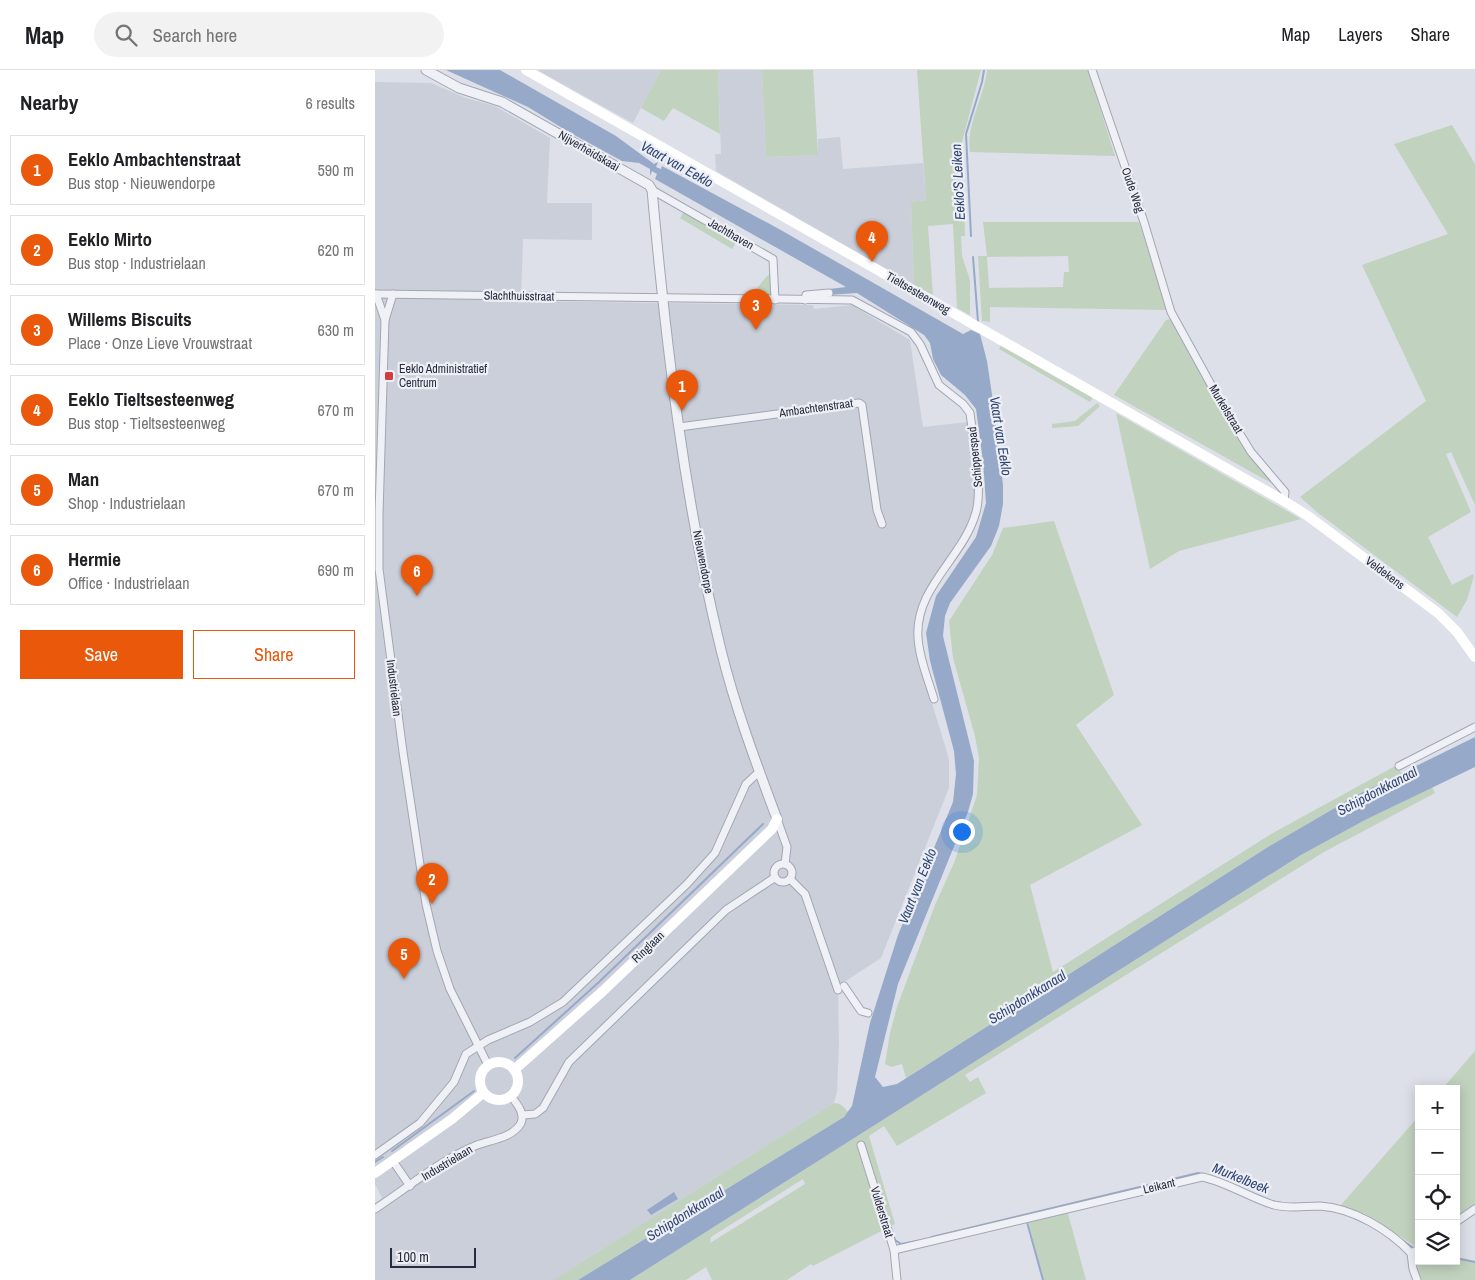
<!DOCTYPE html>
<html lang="en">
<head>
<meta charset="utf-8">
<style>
  body { margin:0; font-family:"Archivo Narrow",sans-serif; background:#f2f2f2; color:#202124 }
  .controls { position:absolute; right:15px; bottom:15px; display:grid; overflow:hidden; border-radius:0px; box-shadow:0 2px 12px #0003 }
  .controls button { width:45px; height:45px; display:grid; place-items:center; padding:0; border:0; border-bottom:1px solid #e0e0e0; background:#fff; color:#202124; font:25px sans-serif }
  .scale { position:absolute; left:15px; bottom:12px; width:86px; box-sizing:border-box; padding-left:5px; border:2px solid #262c3f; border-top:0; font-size:14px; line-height:18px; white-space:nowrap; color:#262c3f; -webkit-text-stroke:4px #edeff5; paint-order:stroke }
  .you { position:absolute; left:586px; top:761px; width:18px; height:18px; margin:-12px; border:4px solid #fff; border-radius:50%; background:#1a73e8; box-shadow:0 0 0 8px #1a73e833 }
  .badge { display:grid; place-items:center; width:32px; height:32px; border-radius:50%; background:#ea580c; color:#fff; font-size:16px; font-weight:700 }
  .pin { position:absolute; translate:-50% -41px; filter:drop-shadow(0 1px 2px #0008) }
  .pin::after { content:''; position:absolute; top:26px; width:18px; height:15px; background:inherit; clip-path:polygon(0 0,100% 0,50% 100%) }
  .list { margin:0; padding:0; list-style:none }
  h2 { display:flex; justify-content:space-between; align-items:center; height:65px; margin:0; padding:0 20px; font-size:21px }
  h2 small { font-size:16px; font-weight:400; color:#757577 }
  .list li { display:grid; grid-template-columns:32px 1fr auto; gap:15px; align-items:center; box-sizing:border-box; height:70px; margin:0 10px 10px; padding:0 10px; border:1px solid #e0e0e0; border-radius:0px }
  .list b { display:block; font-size:19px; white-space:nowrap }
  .list p { margin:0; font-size:16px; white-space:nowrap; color:#757577 }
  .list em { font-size:16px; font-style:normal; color:#757577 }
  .actions { display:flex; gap:10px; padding:15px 20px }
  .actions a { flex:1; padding:11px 0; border:1px solid #ea580c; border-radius:0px; text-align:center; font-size:18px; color:#ea580c }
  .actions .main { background:#ea580c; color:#fff }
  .icon { flex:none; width:28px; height:28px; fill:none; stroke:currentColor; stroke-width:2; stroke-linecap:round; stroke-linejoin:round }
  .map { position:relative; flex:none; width:1100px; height:1210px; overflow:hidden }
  header { display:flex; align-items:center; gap:30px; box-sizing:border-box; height:70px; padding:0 25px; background:#fff; border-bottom:1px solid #e0e0e0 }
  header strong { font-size:24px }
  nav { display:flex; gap:28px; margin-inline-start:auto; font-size:18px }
  .search { width:350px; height:45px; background:#f2f2f2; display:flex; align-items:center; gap:12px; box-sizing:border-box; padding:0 18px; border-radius:28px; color:#757577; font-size:19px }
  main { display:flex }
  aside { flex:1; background:#fff }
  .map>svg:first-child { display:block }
</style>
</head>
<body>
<header>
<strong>Map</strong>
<div class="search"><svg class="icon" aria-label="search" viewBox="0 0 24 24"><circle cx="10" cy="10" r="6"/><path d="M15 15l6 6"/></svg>Search here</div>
<nav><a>Map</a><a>Layers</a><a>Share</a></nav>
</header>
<main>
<aside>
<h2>Nearby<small>6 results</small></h2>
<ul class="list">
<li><span class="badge">1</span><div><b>Eeklo Ambachtenstraat</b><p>Bus stop · Nieuwendorpe</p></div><em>590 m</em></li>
<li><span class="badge">2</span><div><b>Eeklo Mirto</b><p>Bus stop · Industrielaan</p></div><em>620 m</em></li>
<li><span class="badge">3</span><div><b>Willems Biscuits</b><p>Place · Onze Lieve Vrouwstraat</p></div><em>630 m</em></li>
<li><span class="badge">4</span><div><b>Eeklo Tieltsesteenweg</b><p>Bus stop · Tieltsesteenweg</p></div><em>670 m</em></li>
<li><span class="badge">5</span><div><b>Man</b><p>Shop · Industrielaan</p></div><em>670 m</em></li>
<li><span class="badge">6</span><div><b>Hermie</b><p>Office · Industrielaan</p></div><em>690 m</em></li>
</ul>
<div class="actions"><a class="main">Save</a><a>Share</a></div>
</aside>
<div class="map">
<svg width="1100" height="1210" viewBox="0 0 1100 1210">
  <rect width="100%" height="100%" fill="#dde0e8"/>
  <!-- built -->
  <g fill="#cbcfda">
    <path d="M162,0H286L258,53Z"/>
    <path d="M343,0H387L391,87L443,85V69L465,67L468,99L548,93L551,130L536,132L539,215L341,101L340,84H346Z"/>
    <path d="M0,12L56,13L91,28L120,36L175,68L172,133H217V170L148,169L146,231L438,235L439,239L477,235L535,270L548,357L593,352L601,422L600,435L592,458L552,522L541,546L539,564L543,587L574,689V718L506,888L463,916L464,973L462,1022L459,1033L178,1210H0V1133L7,1128L0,1114Z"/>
  </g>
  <!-- green -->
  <g fill="#c1d2be" fill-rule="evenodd">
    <path d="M286,0H343L345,64L298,38L289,51L266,38Z"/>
    <path d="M387,0H438L443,85L391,87Z"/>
    <path d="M542,0H606L587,72L590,166H586L587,186L595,210V245L582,238L578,154L553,156L558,225L539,215L536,132L551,130Z"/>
    <path d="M612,0H713L740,86L595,82C591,54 609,28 612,0Z"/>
    <path d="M1077,55L1100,94V435L1076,382L1071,384L1096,442L1053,467L1077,515L1098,504L1099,506L1092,530L1082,547L943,443L925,427L1051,331L987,195L1073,164L1019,74Z"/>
    <path d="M311,138L364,168L357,179L305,148Z"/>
    <path d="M608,152H764L792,240L615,237V252L607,251L603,186H612ZM693,186L694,202H689L688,217L614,218L612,187Z"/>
    <path d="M393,205L397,206L396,222L394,226H375Z"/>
    <path d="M796,249L856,358L898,414L739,325L791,250Z"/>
    <path d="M626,275L718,327L715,332L624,279Z"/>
    <path d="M722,333L725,336L703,356L677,358V354L700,351Z"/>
    <path d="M741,343L926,449L804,481L775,499Z"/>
    <path d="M679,451L739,625L701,655L767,755L655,815L678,902L896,764L1022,695L1026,703L982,725L893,777L531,1008L527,994L516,997L510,994L515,963L522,937L560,835L579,793L602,725L604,688L600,666L578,588L574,551L617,485L628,458Z"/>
    <path d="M1057,717L1060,723L949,782L590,1005L595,1012L603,1007L611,1023L522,1076L509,1056L494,1066L520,1154L438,1196L436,1194L412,1210H337L331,1197L311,1210H255L926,785L990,750ZM428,1109L430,1114L335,1173L336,1167Z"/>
    <path d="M1100,981V1136L1081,1149V1019H1067Z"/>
    <path d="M459,1033C466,1033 469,1037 473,1042L469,1047L203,1210H178Z"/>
    <path d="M1044,1046V1174L1040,1176L990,1144L965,1136Z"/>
    <path d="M692,1140L711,1210H668L653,1150Z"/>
    <path d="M1044,1182V1191H1081V1187L1100,1191V1210H1046C1042,1201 1036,1191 1044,1182Z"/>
  </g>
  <!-- water -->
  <g fill="#97a9c9">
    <path d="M71,0H125L241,66L279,94L283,92L281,97L286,99L287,96L404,159L588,264L596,260L605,264L612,291L619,338L628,415V434L624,456L616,476L575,533L570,546L568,566L599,691L598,724L593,742L523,914L500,1007L508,1017L522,1014L893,777L982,725L1100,667V697L990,750L926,785L255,1210H203L469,1047L477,1036L495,953L523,865L578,732L581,704L579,681L555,591L551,563L561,526L601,467L611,433L608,391L601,339L590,325L566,305L558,289L555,273L549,265L482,223L454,225V219L471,217L280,109L282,104L277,101L275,106V99L264,93L247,91L192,61L153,37Z"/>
    <path d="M299,1122L303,1129L276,1145L272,1140Z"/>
  </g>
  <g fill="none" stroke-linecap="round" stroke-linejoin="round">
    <!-- stream -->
    <g stroke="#97a9c9" stroke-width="2">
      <path d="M596,166L591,64L607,12L609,0"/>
      <path d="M598,187L603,252"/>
      <path d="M140,988L224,912L388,754"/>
      <path d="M17,1081L99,1021"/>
      <path d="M0,1092L8,1087"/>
      <path d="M504,1122L520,1170L526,1174L553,1169"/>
      <path d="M897,1131L907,1133"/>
      <path d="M652,1152L668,1210"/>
      <path d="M557,1167L823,1103L834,1106"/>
      <path d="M1027,1170L1037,1177"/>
      <path d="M1081,1188L1100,1192"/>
    </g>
    <!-- minor casing -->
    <g stroke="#a2a6b2" stroke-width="9">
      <g id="minor">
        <path d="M717,0L769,152L796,242L845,331L876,382L910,422L909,431"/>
        <path d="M277,120L398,189L400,230"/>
        <path d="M0,224L477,230L536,262L545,274L564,315L588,334L595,343C598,369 608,417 601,442C589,487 540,517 543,567C544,588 553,609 559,629"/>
        <path d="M1,224L10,250L4,443V499L28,682L51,834L62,881L75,919L113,995"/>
        <path d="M430,230L431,225L454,223"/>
        <path d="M10,250L18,224"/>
        <path d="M304,357L484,333L487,335L502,440L507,454"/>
        <path d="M1024,696L1100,657"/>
        <path d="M402,749L412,777L410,794"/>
        <circle cx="408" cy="803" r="9"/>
        <path d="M415,809L430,824L463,920"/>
        <path d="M469,916L486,941L493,943"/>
        <path d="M148,1045L160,1044L168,1038L194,992L351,840L399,808"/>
        <path d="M486,1075L519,1180L522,1210"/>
        <path d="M0,1085L45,1053L79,1012L91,984L113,970L155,952L188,932L312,814L340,783L371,714L385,701"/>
        <path d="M18,1091L35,1116"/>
        <path d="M0,1139C32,1118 67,1089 102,1075C115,1070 138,1068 146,1053C150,1043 142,1034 136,1026"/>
        <path d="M1081,1152L1100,1139"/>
        <path d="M519,1180L827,1107C852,1112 875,1128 899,1135C915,1139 929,1136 945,1136C978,1138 1014,1160 1036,1183"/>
        <path d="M1036,1183L1038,1199L1042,1210"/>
        <path d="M1036,1183L1044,1179"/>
      </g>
    </g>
    <!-- tertiary casing -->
    <g stroke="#a2a6b2" stroke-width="11">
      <path id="tertiary" d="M51,0L84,18L127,32L274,115L277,120C291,274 309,429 346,580C360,637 381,693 402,749"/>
    </g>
    <!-- minor -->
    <use href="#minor" stroke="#f0f1f6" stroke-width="7"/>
    <!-- tertiary -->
    <use href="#tertiary" stroke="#f0f1f6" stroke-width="9"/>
    <!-- secondary -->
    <g stroke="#fff" stroke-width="10">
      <path d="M151,0L909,431L933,446L1063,543L1082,562L1100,587"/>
      <circle cx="124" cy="1011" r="19"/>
      <path d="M139,1000L228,921L397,759L402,749"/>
      <path d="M0,1103L77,1049L108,1023"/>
    </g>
  </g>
  <!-- markers -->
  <rect fill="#d23d41" stroke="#edeff5" stroke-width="2" x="9" y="301" width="10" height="10" rx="2.5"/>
  <g text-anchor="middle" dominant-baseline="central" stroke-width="4.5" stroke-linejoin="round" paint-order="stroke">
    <!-- street labels -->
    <g font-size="12" fill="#262c3f" stroke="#edeff5">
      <text transform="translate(214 81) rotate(30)">Nijverheidskaai</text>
      <text transform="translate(758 120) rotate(71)">Oude Weg</text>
      <text transform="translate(356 164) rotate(30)">Jachthaven</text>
      <text transform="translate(543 223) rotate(30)">Tieltsesteenweg</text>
      <text transform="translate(144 226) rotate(1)">Slachthuisstraat</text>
      <text transform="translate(441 338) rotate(-8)">Ambachtenstraat</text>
      <text transform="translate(851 339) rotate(59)">Murkelstraat</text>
      <text transform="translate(600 387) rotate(-96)">Schipperspad</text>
      <text transform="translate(328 492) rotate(79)">Nieuwendorpe</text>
      <text transform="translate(1010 503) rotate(37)">Veldekens</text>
      <text transform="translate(19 618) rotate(83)">Industrielaan</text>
      <text transform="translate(273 877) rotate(-44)">Ringlaan</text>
      <text transform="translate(72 1093) rotate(-31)">Industrielaan</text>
      <text transform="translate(784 1116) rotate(-14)">Leikant</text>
      <text transform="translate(507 1142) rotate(73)">Vulderstraat</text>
    </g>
    <!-- poi labels -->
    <g font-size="12" fill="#262c3f" stroke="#edeff5" text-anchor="start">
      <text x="24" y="299">Eeklo Administratief<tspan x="24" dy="14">Centrum</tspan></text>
    </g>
    <!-- water labels -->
    <g font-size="14" font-style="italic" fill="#2f4574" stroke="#edeff5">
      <text transform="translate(302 94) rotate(29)">Vaart van Eeklo</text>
      <text transform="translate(583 112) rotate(-93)">Eeklo'S Leiken</text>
      <text transform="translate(626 366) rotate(81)">Vaart van Eeklo</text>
      <text transform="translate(1002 721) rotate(-28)">Schipdonkkanaal</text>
      <text transform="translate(542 816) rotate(-68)">Vaart van Eeklo</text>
      <text transform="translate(652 927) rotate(-32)">Schipdonkkanaal</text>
      <text transform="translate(866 1108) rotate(22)">Murkelbeek</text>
      <text transform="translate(310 1144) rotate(-32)">Schipdonkkanaal</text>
    </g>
  </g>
</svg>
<div class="controls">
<button>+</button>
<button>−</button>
<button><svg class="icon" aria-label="locate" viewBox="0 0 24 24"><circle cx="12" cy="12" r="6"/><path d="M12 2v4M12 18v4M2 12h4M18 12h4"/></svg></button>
<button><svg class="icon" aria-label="layers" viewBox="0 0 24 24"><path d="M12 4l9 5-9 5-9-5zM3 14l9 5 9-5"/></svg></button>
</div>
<div class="scale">100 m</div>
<div class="you"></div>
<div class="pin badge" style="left:307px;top:341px">1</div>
<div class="pin badge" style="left:57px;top:834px">2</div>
<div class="pin badge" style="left:381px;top:260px">3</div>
<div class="pin badge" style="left:497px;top:192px">4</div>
<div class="pin badge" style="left:29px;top:909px">5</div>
<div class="pin badge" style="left:42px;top:526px">6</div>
</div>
</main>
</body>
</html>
